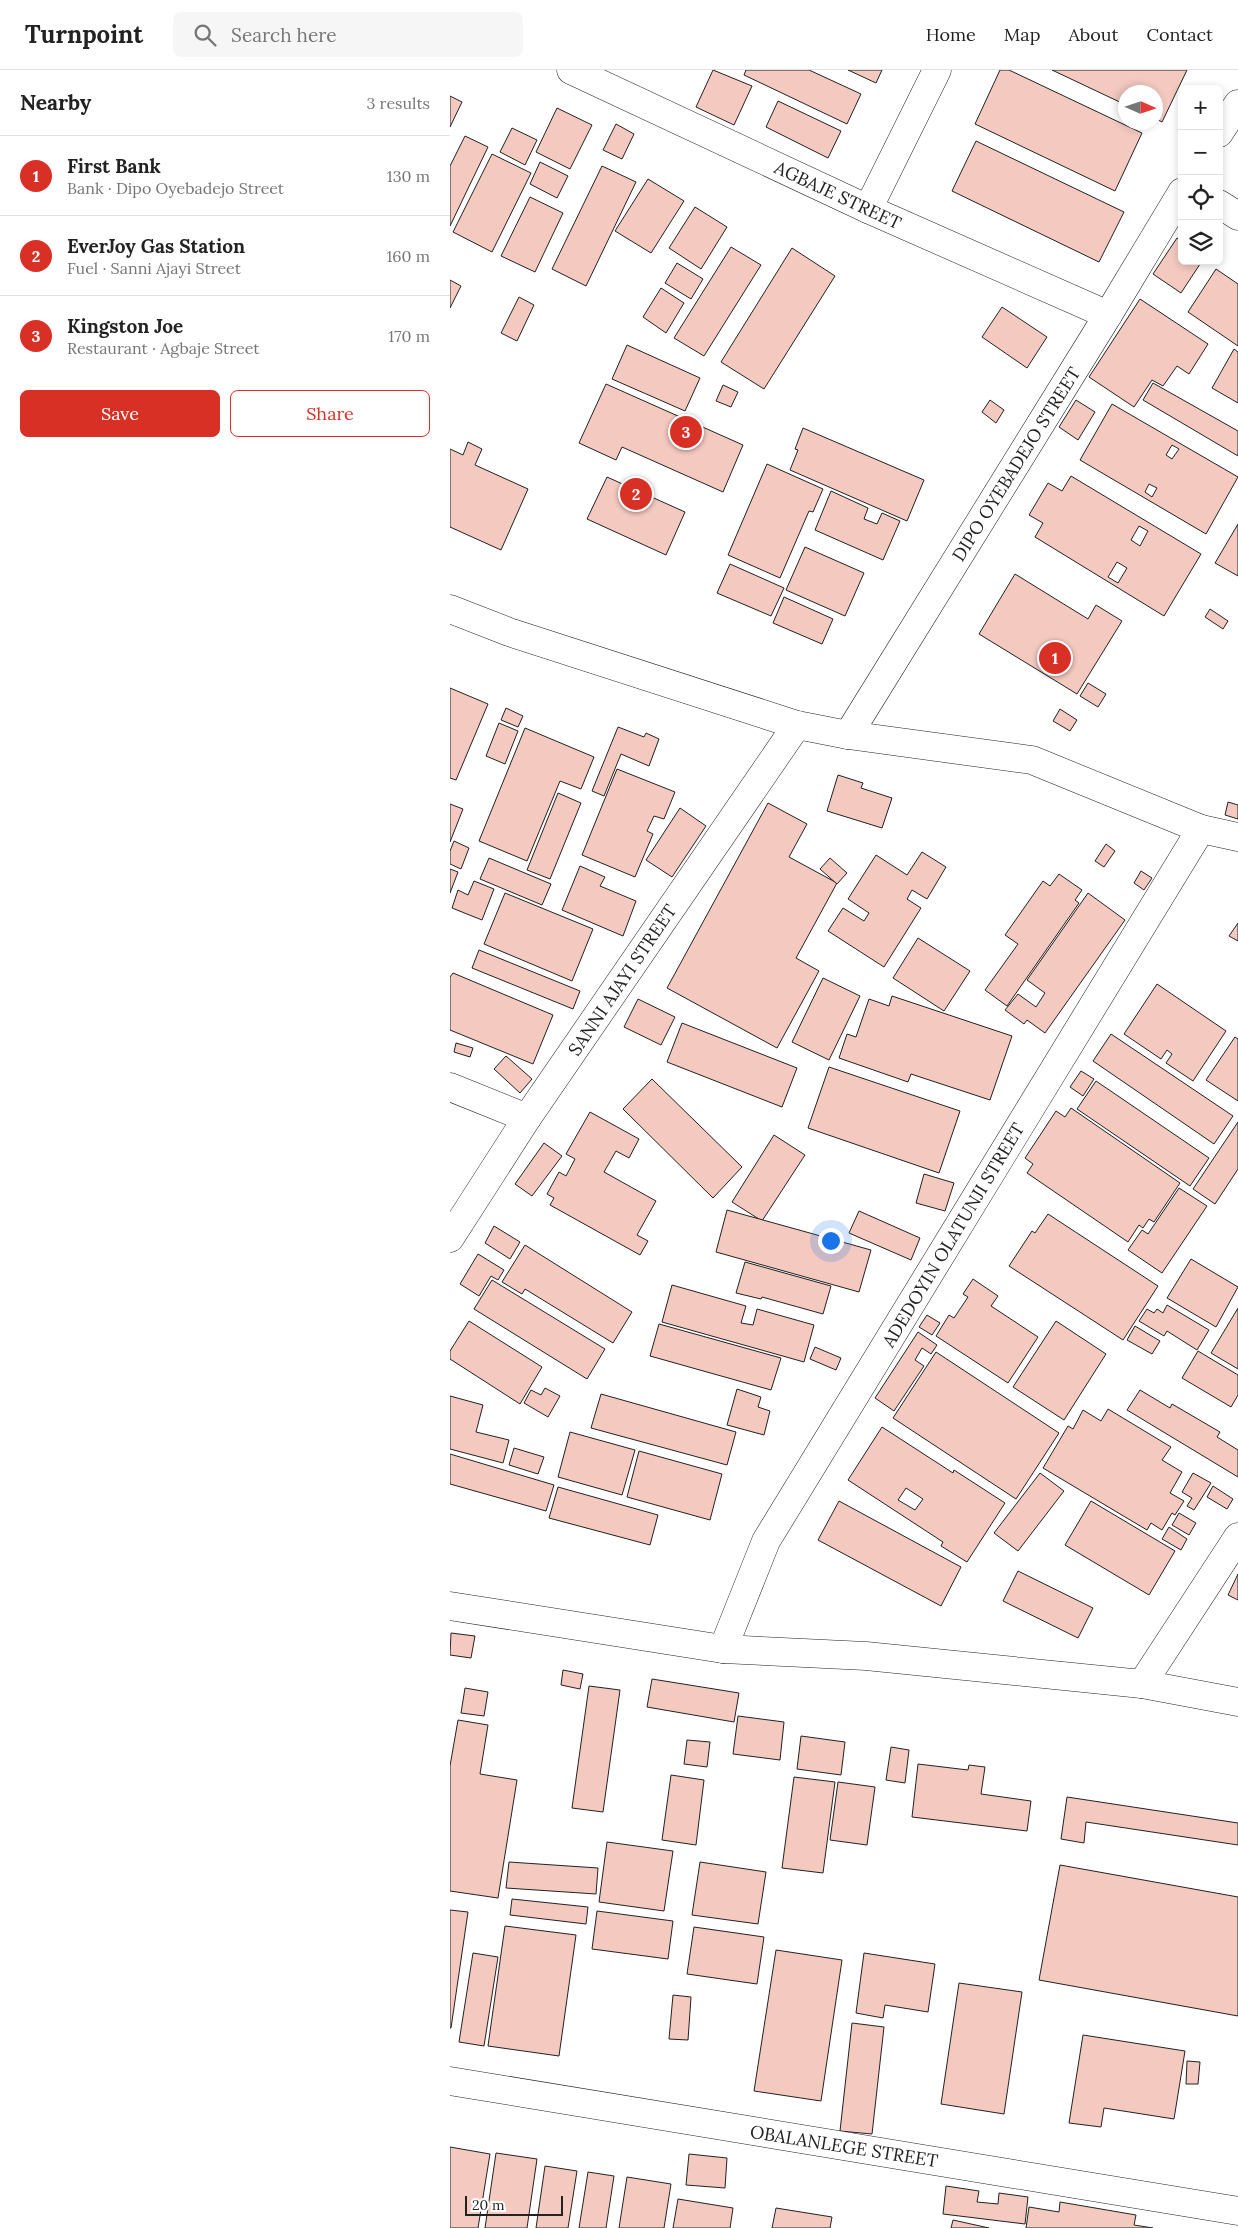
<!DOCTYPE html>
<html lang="en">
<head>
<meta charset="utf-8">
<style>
  body { margin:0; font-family:Lora,serif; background:#f6f6f6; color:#222 }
  .controls { position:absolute; right:15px; top:15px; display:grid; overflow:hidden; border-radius:8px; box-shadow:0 2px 8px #0003 }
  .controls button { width:45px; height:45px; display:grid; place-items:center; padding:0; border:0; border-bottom:1px solid #e0e0e0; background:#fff; color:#222; font:25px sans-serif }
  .compass { position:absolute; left:668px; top:15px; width:45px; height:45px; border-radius:50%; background:#fff; box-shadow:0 2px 8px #0003; rotate:93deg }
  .scale { position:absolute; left:15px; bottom:12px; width:98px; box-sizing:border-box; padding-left:5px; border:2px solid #222; border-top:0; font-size:14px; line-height:18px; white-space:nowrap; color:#222; -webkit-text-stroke:4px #fff; paint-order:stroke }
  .you { position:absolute; left:380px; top:1170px; width:18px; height:18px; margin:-12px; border:4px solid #fff; border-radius:50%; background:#1a73e8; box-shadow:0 0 0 8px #1a73e833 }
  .badge { display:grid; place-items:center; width:32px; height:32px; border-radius:50%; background:#d93025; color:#fff; font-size:16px; font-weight:700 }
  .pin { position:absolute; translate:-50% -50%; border:2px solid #fff; box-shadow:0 1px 5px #0006 }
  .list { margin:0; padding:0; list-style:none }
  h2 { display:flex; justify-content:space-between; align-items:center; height:65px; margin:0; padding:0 20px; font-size:21px }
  h2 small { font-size:16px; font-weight:400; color:#767676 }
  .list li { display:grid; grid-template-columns:32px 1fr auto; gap:15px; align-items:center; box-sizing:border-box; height:80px; padding:0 20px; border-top:1px solid #e0e0e0 }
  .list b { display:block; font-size:19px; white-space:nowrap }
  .list p { margin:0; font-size:16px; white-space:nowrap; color:#767676 }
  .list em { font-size:16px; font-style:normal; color:#767676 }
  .actions { display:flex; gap:10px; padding:15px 20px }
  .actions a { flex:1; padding:11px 0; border:1px solid #d93025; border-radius:8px; text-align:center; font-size:18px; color:#d93025 }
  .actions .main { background:#d93025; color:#fff }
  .icon { flex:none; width:28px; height:28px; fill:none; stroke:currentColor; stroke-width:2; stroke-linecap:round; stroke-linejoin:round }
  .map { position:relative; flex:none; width:788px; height:2158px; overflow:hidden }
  header { display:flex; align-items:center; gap:30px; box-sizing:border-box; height:70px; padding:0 25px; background:#fff; border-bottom:1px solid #e0e0e0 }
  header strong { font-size:24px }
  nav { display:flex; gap:28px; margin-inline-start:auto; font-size:18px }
  .search { width:350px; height:45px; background:#f6f6f6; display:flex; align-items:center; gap:12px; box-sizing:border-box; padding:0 18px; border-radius:8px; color:#767676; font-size:19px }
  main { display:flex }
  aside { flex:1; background:#fff }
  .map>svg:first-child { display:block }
</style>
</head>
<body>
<header>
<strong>Turnpoint</strong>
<div class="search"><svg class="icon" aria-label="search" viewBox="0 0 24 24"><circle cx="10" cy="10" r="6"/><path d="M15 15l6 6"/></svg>Search here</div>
<nav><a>Home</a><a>Map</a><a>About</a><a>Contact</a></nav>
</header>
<main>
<aside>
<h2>Nearby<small>3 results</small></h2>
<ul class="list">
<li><span class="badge">1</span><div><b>First Bank</b><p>Bank · Dipo Oyebadejo Street</p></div><em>130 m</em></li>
<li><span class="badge">2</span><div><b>EverJoy Gas Station</b><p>Fuel · Sanni Ajayi Street</p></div><em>160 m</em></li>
<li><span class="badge">3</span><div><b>Kingston Joe</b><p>Restaurant · Agbaje Street</p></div><em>170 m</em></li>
</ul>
<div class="actions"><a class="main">Save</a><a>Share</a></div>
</aside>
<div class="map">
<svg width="788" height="2158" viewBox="0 0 788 2158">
  <rect width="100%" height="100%" fill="#fff"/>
  <!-- building -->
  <g fill="#f3c9c0" stroke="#222" fill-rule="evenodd">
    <path d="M263,0L302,16L284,55L246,37Z"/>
    <path d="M296,0H359L411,24L397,54L294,5Z"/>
    <path d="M398,0H432L426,13Z"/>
    <path d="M550,0H559L692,63L665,121L525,54Z"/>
    <path d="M602,0H737L712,52L706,49V22H676V35Z"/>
    <path d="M0,26L12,32L0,57Z"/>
    <path d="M328,31L391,61L378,88L316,57Z"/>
    <path d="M107,38L142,55L120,99L86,82Z"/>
    <path d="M166,54L184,64L172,89L153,80Z"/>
    <path d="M62,58L87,70L75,95L50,82Z"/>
    <path d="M15,66L38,77L0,156V96Z"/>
    <path d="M526,71L674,142L649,192L502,121Z"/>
    <path d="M42,84L81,103L42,182L3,162Z"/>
    <path d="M90,92L118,106L107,128L80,114Z"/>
    <path d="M152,96L186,112L136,216L102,199Z"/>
    <path d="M198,109L234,131L201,183L165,161Z"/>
    <path d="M80,127L113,143L85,202L51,186Z"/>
    <path d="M245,137L277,157L251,199L219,178Z"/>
    <path d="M727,168L732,171V191H752L731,223L703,204Z"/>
    <path d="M281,177L311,195L254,286L224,268Z"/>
    <path d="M342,178L385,206L314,319L271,292Z"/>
    <path d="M227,193L253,209L241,229L215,213Z"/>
    <path d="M766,199L788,214V276L738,242Z"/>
    <path d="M0,210L11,216L0,238Z"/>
    <path d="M211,218L234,233L216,263L193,247Z"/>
    <path d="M69,227L84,235L67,271L51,263Z"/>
    <path d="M690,229L758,274L739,304L727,296L713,316L702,310L684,337L639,307Z"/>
    <path d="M552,237L597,267L577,298L532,267Z"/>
    <path d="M177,275L250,308L235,341L162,309Z"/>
    <path d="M784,279L788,282V333L762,318Z"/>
    <path d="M703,313L788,361V386L693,330Z"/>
    <path d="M156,314L293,375L273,422L172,377L166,390L129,373Z"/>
    <path d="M273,315L288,322L281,337L266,331Z"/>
    <path d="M540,330L554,340L546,353L532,342Z"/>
    <path d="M626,330L645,342L628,370L609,357Z"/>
    <path d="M662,334L788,407L756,464L630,390ZM722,375L729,379L722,389L716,385ZM699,414L707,418L702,427L695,422Z"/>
    <path d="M353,358L474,410L457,451L340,400L348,380L345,379Z"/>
    <path d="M18,372L32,379L25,395L78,419L51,480L0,457V379L13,385Z"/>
    <path d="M317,394L373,419L363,442L359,441L330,508L278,485Z"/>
    <path d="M621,406L751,484L714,546L585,467L593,453L579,445L598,413L612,421ZM689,456L698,461L690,476L681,470ZM667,492L677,498L668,513L658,507Z"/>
    <path d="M157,407L235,442L216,485L137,449Z"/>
    <path d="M381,421L418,438L414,449L427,454L432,443L450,451L433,490L365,460Z"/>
    <path d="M788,454V506L765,493Z"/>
    <path d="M355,477L414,503L395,546L336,520Z"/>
    <path d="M280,494L334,518L321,546L267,523Z"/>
    <path d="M565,504L638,549L646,535L672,551L627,624L529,564Z"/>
    <path d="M334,527L383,549L372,574L323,553Z"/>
    <path d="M760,539L778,551L773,559L755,547Z"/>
    <path d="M638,613L656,624L648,637L630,626Z"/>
    <path d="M0,618L38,634L6,710L0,708Z"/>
    <path d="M56,638L73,646L68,657L51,650Z"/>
    <path d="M610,639L627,650L620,661L603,651Z"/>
    <path d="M49,653L68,661L55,694L36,686Z"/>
    <path d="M168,657L194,667L196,663L209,669L199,696L171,684L154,726L142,721Z"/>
    <path d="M75,658L144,687L131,719L110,711L77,791L29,771Z"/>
    <path d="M167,699L225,722L214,749L204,746L197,761L203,764L185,807L132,785Z"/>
    <path d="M388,705L413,713L411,718L442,728L432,758L377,741Z"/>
    <path d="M108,723L131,733L100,809L77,800Z"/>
    <path d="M778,732L788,735V749L775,745Z"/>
    <path d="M318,733L357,754L339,787L387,813L346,888L369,901L327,978L217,918Z"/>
    <path d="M0,734L13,739L0,772Z"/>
    <path d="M230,738L256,756L222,807L196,790Z"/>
    <path d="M4,771L19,778L11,799L0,794V781Z"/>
    <path d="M656,774L665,781L654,797L645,791Z"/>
    <path d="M472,782L496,797L477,829L462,820L457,829L471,838L434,897L378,861L393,838L414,851L419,843L398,829L426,785L457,805Z"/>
    <path d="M39,788L101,814L92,835L30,809Z"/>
    <path d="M380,788L397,803L387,814L370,799Z"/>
    <path d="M130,796L155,807L150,816L186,831L173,866L112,840Z"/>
    <path d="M0,799L8,802L0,823Z"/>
    <path d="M691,801L702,808L694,820L684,813Z"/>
    <path d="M609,804L632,820L625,830L629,833L557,936L535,920L568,874L555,865L593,811L600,816Z"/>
    <path d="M24,811L44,819L32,850L2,838L8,820L18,825Z"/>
    <path d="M55,823L143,859L122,911L34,874Z"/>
    <path d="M638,823L675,850L595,963L577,950L574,954L555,940L568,924L586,937L595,923L577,910Z"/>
    <path d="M788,853V871L779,866Z"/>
    <path d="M468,868L520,901L494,941L443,908Z"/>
    <path d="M29,880L130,921L123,939L22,898Z"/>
    <path d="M3,903L103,945L83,994L0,960V907Z"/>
    <path d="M373,908L410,926L379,990L342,972Z"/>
    <path d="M707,914L776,961L743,1011L716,993L722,984L717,980L711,989L674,964Z"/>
    <path d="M442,926L562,966L540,1030L461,1004L458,1012L389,988L397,964L406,967L419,929L439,936Z"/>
    <path d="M188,929L225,947L211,975L174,957Z"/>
    <path d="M232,953L347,998L332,1037L217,992Z"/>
    <path d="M661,964L783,1046L764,1074L643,991Z"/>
    <path d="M785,967L788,969V1031L756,1010Z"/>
    <path d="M6,973L23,978L20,987L4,982Z"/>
    <path d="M56,986L82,1009L70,1023L44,999Z"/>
    <path d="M379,997L510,1041L489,1103L358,1058Z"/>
    <path d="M631,1001L644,1009L633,1026L620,1017Z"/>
    <path d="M202,1009L292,1097L263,1128L173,1039Z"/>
    <path d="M646,1011L759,1088L740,1116L627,1039Z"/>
    <path d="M621,1038L730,1113L704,1152L699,1149L693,1158L689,1155L678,1172L577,1103L583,1094L575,1088L606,1041L615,1047Z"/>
    <path d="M140,1042L189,1069L179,1088L166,1081L154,1102L206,1131L187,1165L198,1171L190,1185L100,1135L104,1128L97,1124L109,1102L116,1106L125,1089L116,1084Z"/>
    <path d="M788,1052V1099L765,1134L743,1119Z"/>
    <path d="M324,1065L355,1085L312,1151L282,1132Z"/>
    <path d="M94,1073L112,1086L82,1126L65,1114Z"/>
    <path d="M474,1104L504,1113L495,1141L466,1133Z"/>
    <path d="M729,1118L757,1136L712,1203L678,1180L692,1160L698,1164Z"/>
    <path d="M277,1140L421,1180L409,1222L266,1182Z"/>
    <path d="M409,1141L470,1168L461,1190L399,1163Z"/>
    <path d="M598,1144L708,1216L673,1270L559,1196L582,1161L585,1163Z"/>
    <path d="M44,1156L70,1172L60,1189L35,1173Z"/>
    <path d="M75,1175L182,1242L163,1273L75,1219L72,1224L52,1212Z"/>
    <path d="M28,1184L54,1200L48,1210L41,1206L29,1226L10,1214Z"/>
    <path d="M741,1189L788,1217L766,1257L717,1228Z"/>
    <path d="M295,1192L381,1216L373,1244L312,1227L311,1229L286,1223Z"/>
    <path d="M523,1209L548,1226L541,1236L588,1267L558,1313L486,1266L499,1245L504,1248L518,1227L513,1224Z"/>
    <path d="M42,1210L155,1279L137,1309L24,1239Z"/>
    <path d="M222,1215L296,1236L291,1253L303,1255L307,1239L364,1255L354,1292L212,1252Z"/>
    <path d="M717,1235L759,1260L747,1280L717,1261L714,1266L689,1251L697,1239L704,1243L707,1239L713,1243Z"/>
    <path d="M788,1238V1299L761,1283Z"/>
    <path d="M477,1245L490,1253L482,1265L469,1257Z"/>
    <path d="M19,1251L92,1297L70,1334L0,1289V1281Z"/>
    <path d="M606,1251L656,1284L614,1350L563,1317Z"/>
    <path d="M209,1254L331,1288L321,1320L200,1286Z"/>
    <path d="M685,1256L710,1271L702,1284L677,1270Z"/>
    <path d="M468,1262L487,1275L481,1284L472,1278L465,1290L474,1296L444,1341L425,1328Z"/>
    <path d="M365,1277L391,1288L386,1300L360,1289Z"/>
    <path d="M748,1281L788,1305V1325L781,1337L732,1308Z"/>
    <path d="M486,1282L609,1363L566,1429L443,1348Z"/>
    <path d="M95,1318L110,1326L98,1347L74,1333L81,1320L91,1325Z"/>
    <path d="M287,1319L311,1327L308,1337L320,1341L314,1365L277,1355Z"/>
    <path d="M690,1320L720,1338L722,1334L770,1362L767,1367L788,1380V1407L677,1340Z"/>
    <path d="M151,1324L286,1362L277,1395L141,1358Z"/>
    <path d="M0,1326L33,1335L26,1362L59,1370L53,1393L0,1379Z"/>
    <path d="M658,1339L721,1377L712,1390L732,1402L720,1423L734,1431L725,1445L722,1443L712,1460L701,1453L697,1460L593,1398L618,1356L623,1359L633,1340L651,1351Z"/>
    <path d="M432,1357L503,1403L504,1400L555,1433L517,1492L491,1476L493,1472L398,1410ZM456,1418L473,1429L465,1440L448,1430Z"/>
    <path d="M120,1362L185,1380L172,1425L108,1407Z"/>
    <path d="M64,1378L94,1387L88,1404L59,1395Z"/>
    <path d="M189,1381L272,1404L260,1450L177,1427Z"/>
    <path d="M0,1384L104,1415L96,1441L0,1414Z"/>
    <path d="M590,1403L614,1421L568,1481L544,1463Z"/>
    <path d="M743,1403L761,1413L744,1440L737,1436L742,1428L732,1422Z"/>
    <path d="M763,1416L783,1429L777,1439L757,1427Z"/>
    <path d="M108,1417L208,1445L200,1475L99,1448Z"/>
    <path d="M389,1431L511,1497L491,1536L368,1470Z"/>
    <path d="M641,1431L725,1481L699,1525L615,1475Z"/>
    <path d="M729,1443L746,1453L739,1465L722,1455Z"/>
    <path d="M719,1457L737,1469L731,1480L712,1469Z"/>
    <path d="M568,1501L643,1538L628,1568L553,1531Z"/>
    <path d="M788,1504V1530L778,1525Z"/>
    <path d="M1,1563L25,1566L21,1588L0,1585Z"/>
    <path d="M113,1600L133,1604L130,1619L111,1615Z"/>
    <path d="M202,1609L289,1623L284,1652L197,1637Z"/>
    <path d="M139,1616L170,1620L153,1742L122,1738Z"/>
    <path d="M15,1618L38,1622L34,1646L11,1643Z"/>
    <path d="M288,1646L334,1652L330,1690L283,1684Z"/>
    <path d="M8,1650L38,1655L30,1704L67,1710L48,1828L0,1821V1696Z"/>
    <path d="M351,1666L395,1672L391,1705L347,1699Z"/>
    <path d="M237,1670L260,1672L257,1697L234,1694Z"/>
    <path d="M441,1677L459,1680L455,1713L436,1710Z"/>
    <path d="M468,1694L518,1700L519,1695L535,1697L531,1724L581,1731L577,1761L462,1747Z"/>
    <path d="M221,1705L254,1710L246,1775L212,1770Z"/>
    <path d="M344,1707L385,1712L373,1803L332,1798Z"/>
    <path d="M388,1712L425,1717L417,1775L380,1770Z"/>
    <path d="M617,1727L788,1753V1775L636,1752L634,1773L611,1769Z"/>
    <path d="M157,1772L223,1781L214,1841L149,1832Z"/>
    <path d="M59,1792L148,1798L146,1824L56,1818Z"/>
    <path d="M250,1792L316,1802L308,1854L242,1845Z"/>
    <path d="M610,1795L788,1827V1946L589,1910Z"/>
    <path d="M62,1829L138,1837L136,1854L60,1845Z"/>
    <path d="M0,1840L18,1842L1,1958H0Z"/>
    <path d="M147,1841L223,1851L218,1889L142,1879Z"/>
    <path d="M55,1856L126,1865L109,1986L38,1976Z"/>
    <path d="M244,1857L314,1867L307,1914L237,1904Z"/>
    <path d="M326,1880L392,1890L371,2031L304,2021Z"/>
    <path d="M23,1883L48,1887L34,1976L9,1972Z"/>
    <path d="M414,1883L485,1894L478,1942L435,1935L433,1948L406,1943Z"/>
    <path d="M509,1913L572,1922L554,2044L491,2034Z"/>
    <path d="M223,1925L241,1927L238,1970L219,1969Z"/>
    <path d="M402,1953L434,1957L422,2064L390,2061Z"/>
    <path d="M633,1965L735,1981L724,2049L654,2038L651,2057L619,2053Z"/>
    <path d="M737,1991L750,1992L748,2014H736Z"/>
    <path d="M0,2077L40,2084L28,2158H0Z"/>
    <path d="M46,2083L87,2089L77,2158H35Z"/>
    <path d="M239,2084L277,2088L275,2118L236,2115Z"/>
    <path d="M95,2096L127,2101L118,2158H86Z"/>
    <path d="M138,2102L164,2106L156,2158H129Z"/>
    <path d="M177,2107L221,2114L214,2158H169Z"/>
    <path d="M496,2116L529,2121L527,2132L548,2134L549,2123L578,2127L575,2154L493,2144Z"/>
    <path d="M228,2129L283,2138L280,2158H223Z"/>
    <path d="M610,2132L686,2145L684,2155L703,2158H576L579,2137L609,2142Z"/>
    <path d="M326,2138L382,2147L380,2158H322Z"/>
    <path d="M503,2150L539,2158H501Z"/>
  </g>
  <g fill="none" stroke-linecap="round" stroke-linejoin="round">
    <!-- minor casing -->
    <g stroke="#222" stroke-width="29">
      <g id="minor">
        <path d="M121,0L418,139L658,245"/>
        <path d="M769,63L788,34"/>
        <path d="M769,134L788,146"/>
        <path d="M418,139L487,0"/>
        <path d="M398,665L658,245L732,122"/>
        <path d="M0,1017L77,1048"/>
        <path d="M0,1168L77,1048L347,655"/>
        <path d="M0,1536L273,1579L416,1586L692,1614L788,1632"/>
        <path d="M273,1579L316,1471L751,759"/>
        <path d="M692,1614L788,1467"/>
        <path d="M0,2011L788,2141"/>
      </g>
    </g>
    <!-- secondary casing -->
    <g stroke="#222" stroke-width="29">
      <path id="secondary" d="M0,539L59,562L347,655L398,665L582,690L751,759L788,767"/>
    </g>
    <!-- minor -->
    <use href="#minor" stroke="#fff" stroke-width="28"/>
    <!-- secondary -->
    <use href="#secondary" stroke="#fff" stroke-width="28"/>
  </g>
  <g text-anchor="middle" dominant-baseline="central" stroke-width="4" stroke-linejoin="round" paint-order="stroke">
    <!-- street labels -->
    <g font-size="18" fill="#222" stroke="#fff">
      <text transform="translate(388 125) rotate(25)">AGBAJE STREET</text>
      <text transform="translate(566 394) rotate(-58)">DIPO OYEBADEJO STREET</text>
      <text transform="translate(172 910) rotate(-56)">SANNI AJAYI STREET</text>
      <text transform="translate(503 1165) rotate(-59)">ADEDOYIN OLATUNJI STREET</text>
      <text transform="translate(394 2076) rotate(9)">OBALANLEGE STREET</text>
    </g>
  </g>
</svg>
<div class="controls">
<button>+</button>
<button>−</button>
<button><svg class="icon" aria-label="locate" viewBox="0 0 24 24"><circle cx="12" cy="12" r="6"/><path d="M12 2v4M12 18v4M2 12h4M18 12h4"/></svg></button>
<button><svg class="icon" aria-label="layers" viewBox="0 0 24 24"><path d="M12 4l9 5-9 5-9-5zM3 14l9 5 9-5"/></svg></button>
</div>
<svg class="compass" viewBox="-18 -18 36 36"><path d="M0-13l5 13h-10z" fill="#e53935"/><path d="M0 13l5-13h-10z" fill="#767676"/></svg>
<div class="scale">20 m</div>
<div class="you"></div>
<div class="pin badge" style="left:605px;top:588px">1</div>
<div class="pin badge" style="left:186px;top:424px">2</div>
<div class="pin badge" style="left:236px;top:362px">3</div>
</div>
</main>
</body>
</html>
